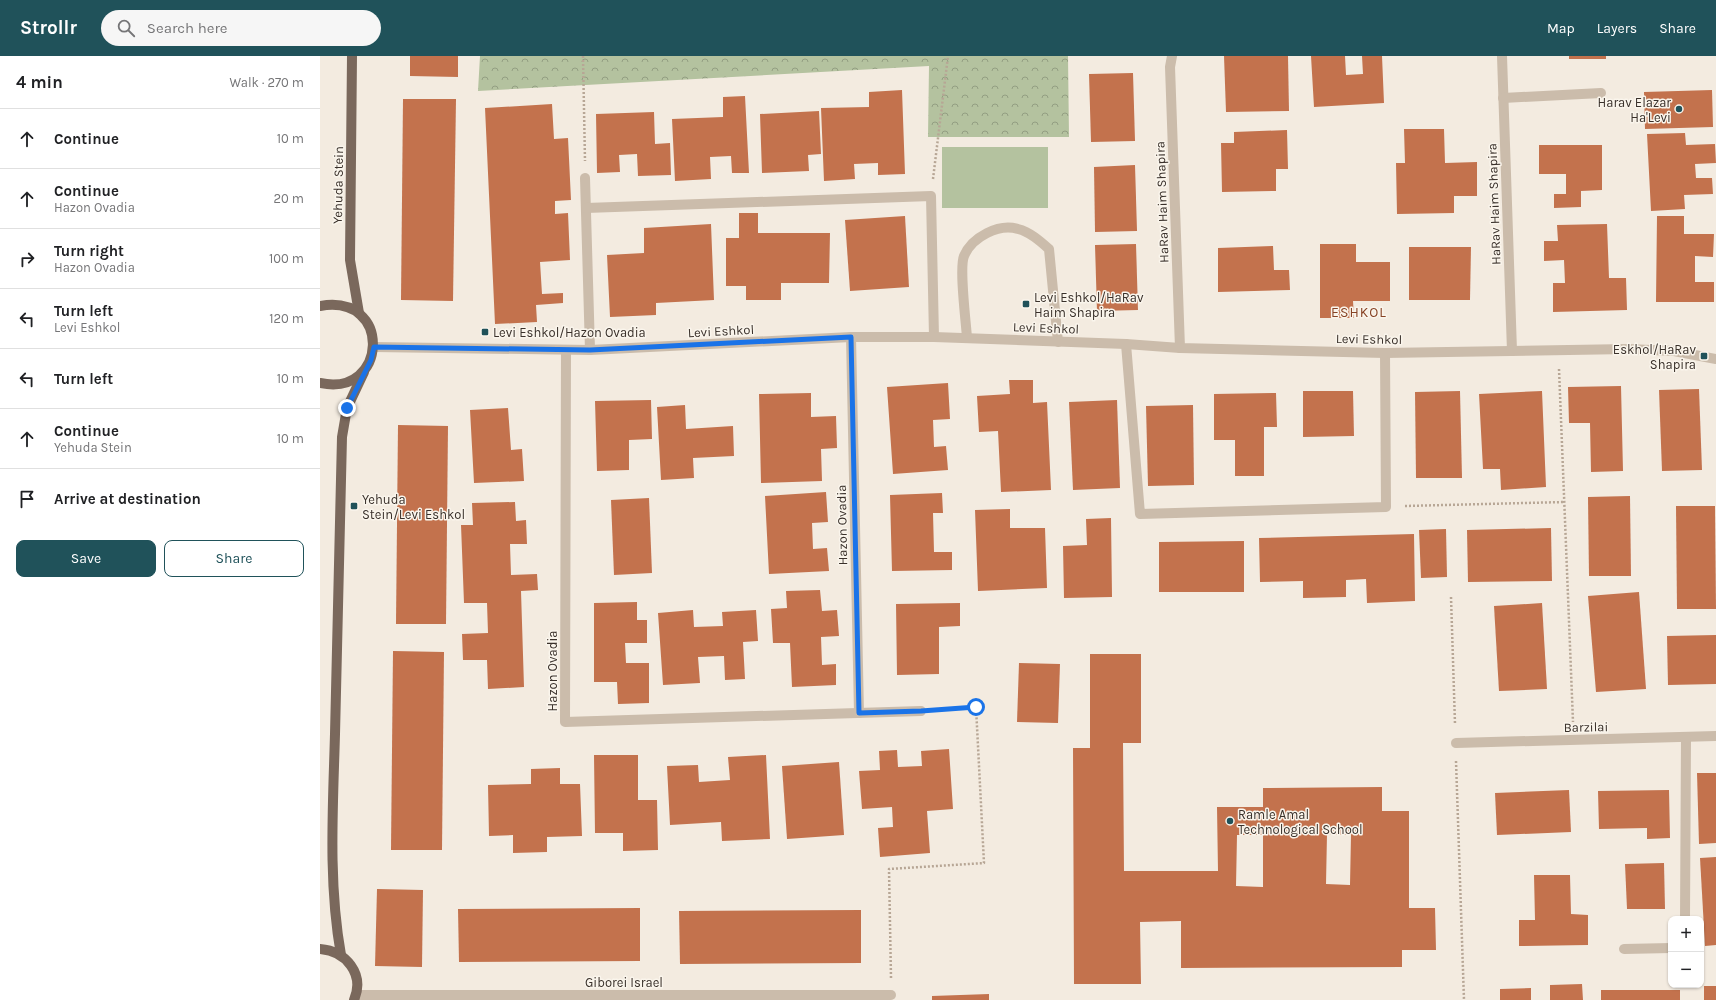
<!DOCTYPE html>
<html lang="en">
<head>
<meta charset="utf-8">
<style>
  body { margin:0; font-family:Karla,sans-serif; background:#f6f6f6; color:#202124 }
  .controls { position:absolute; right:12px; bottom:12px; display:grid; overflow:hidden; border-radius:8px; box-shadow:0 1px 3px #0004 }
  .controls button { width:36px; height:36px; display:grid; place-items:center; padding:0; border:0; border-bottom:1px solid #e0e0e0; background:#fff; color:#202124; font:20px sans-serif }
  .stop { position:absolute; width:12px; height:12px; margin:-9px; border:3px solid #1a73e8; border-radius:50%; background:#fff }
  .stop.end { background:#1a73e8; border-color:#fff; box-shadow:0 1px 4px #0008 }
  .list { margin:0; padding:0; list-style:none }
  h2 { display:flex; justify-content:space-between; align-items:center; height:52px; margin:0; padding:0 16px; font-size:17px }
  h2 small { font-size:13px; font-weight:400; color:#757577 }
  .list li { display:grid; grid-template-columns:26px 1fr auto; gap:12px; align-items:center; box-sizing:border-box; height:60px; padding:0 16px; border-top:1px solid #e0e0e0 }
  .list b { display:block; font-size:15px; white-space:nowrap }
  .list p { margin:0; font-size:13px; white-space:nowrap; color:#757577 }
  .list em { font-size:13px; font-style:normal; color:#757577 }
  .actions { display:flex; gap:8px; padding:12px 16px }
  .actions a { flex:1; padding:9px 0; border:1px solid #20525a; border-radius:8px; text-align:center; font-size:14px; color:#20525a }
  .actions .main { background:#20525a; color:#fff }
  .icon { flex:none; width:22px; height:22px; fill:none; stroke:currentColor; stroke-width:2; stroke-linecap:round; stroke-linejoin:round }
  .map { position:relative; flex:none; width:1396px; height:944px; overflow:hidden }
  header { display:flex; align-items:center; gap:24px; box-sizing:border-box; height:56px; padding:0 20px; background:#20525a; color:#fff }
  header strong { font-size:19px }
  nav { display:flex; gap:22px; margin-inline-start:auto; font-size:14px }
  .search { width:280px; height:36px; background:#f6f6f6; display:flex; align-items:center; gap:10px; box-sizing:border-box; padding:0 14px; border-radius:22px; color:#757577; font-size:15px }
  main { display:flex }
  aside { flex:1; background:#fff }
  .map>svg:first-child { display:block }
</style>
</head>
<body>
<header>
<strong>Strollr</strong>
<div class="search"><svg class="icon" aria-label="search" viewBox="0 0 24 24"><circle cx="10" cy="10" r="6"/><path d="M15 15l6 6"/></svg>Search here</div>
<nav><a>Map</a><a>Layers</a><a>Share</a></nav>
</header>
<main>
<aside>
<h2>4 min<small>Walk · 270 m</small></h2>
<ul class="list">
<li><svg class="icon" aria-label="ahead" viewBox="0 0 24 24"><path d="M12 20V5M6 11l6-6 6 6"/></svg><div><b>Continue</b></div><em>10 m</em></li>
<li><svg class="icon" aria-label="ahead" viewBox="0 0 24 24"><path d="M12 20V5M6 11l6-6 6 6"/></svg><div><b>Continue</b><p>Hazon Ovadia</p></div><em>20 m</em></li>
<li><svg class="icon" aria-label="right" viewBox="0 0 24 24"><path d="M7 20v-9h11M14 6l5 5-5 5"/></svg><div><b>Turn right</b><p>Hazon Ovadia</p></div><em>100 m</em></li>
<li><svg class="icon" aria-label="left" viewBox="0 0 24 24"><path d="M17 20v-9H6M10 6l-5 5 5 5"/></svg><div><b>Turn left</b><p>Levi Eshkol</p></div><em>120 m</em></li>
<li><svg class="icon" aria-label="left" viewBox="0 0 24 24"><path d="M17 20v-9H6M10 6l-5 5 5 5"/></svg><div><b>Turn left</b></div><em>10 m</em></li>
<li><svg class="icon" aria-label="ahead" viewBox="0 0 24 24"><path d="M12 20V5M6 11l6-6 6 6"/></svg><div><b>Continue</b><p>Yehuda Stein</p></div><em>10 m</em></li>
<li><svg class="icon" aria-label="arrive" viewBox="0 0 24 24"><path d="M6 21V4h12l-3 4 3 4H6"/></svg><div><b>Arrive at destination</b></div></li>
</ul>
<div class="actions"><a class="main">Save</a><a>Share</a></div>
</aside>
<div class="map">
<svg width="1396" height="944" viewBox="0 0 1396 944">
  <defs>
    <pattern id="park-crowns" width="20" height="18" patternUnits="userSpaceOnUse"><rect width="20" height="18" fill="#b4c29f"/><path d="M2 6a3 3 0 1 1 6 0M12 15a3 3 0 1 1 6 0" fill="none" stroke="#939e82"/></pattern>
  </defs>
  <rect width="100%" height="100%" fill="#f3ebe0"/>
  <!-- park -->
  <path fill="url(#park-crowns)" d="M160,0H748L749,81H608L609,10L158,35Z"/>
  <!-- pitch -->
  <rect fill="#b4c29f" x="622" y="91" width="106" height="61"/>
  <!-- building -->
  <g fill="#c3724d" fill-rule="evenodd">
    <path d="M90,0H138V21L90,20Z"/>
    <path d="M904,0H968L969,55L906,56Z"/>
    <path d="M991,0H1025L1026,19L1043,18L1042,0H1062L1064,47L994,51Z"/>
    <rect x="1249" y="0" width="37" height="3"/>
    <path d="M813,17L815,85L771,86L769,18Z"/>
    <path d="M582,34L585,118L558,119V107L534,108L535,123L504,125L501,52L549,51V36Z"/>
    <path d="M1392,34L1393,71L1325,73L1324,36Z"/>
    <path d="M425,40L429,117H412L411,100L390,101L391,123L355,125L352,63L403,61V41Z"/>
    <path d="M83,43H136L133,245L81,244Z"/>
    <path d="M232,48L234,83L248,82L251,144L235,145V158L248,157L250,204L220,206L222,238L243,237V247L216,249L217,266L175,268L165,52Z"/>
    <path d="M499,55L501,98L488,99L489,115L442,117L440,58Z"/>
    <path d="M334,56L335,88L350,87L351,119L318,120L317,98L299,99L300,116L277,117L276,58Z"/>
    <path d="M1084,73H1124L1125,107L1157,106V140H1134V157L1077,158L1076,107H1085Z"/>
    <path d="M967,74L968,113H956V135L902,136L901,87H914V76Z"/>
    <path d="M1365,77L1366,89L1395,88L1396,107L1375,108L1376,122H1392L1393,138L1364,139L1365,153L1331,155L1327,78Z"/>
    <path d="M1219,89H1282V134L1261,135V151L1234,152V138H1246V118H1219Z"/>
    <path d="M815,109L817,175L775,176L774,111Z"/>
    <path d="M419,157H438V177H510L509,227H461V244H426V230H406V182H419Z"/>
    <path d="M585,160L589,231L530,235L525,164Z"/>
    <path d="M1337,160H1364V178H1394L1393,201L1375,200V226H1394V246H1336Z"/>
    <path d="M391,168L394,244L336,247V259L290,261L287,199L324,197V172Z"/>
    <path d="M1287,168L1289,222H1306L1307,254L1233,256V227H1245L1244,204L1224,205V185H1238L1237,169Z"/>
    <path d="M816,188L818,254L777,255L775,189Z"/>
    <path d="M1000,188H1036V206H1070V245H1033L1034,262H1000Z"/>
    <path d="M953,190L954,214H969L970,234L898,236V192Z"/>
    <path d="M1089,191H1151L1150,244H1089Z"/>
    <path d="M689,324H713V347L727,346L731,434L681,436L678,375L659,376L657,340L690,338Z"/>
    <path d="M628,327L630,363L613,364L614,391L626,390L628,414L573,418L567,331Z"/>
    <path d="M1301,330L1303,415L1271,416L1270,367H1249L1248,331Z"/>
    <path d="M1379,333L1382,414L1342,415L1339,334Z"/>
    <path d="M983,335H1033L1034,380L983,381Z"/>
    <path d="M1140,335L1142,422H1096L1095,336Z"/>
    <path d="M1222,335L1226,431L1181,434L1180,413H1163L1159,338Z"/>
    <path d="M491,337V361L516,360L517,392L501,393L502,425L441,427L439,338Z"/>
    <path d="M956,337L957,371H944V420H915V384H894V338Z"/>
    <path d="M331,344L332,383L309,384V414L277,415L275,345Z"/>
    <path d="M797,344L800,432L753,434L749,346Z"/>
    <path d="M365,349L366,373L413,370L414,400L373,402L374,422L341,424L337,351Z"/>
    <path d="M873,349L874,429L828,430L826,350Z"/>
    <path d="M188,352L191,394L202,393L204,425L154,427L150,354Z"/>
    <path d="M78,369L128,370L126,568H76Z"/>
    <path d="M506,436L508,466L492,467L493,493L507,492L509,515L449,518L445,440Z"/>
    <path d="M622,437L623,457H613L614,496H632V514L572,515L570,439Z"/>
    <path d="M1310,440L1311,520H1269L1268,441Z"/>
    <path d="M329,442L332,517L294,519L291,444Z"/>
    <path d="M195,446L196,465L206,464L207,488H190L191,519L217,518L218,534L201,535L204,631L168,633L167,604H143L142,578L168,577L167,547H144L141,469H153L152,447Z"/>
    <path d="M1356,450H1395L1396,553H1357Z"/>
    <path d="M690,453V472H725L727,532L658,535L655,454Z"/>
    <path d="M791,462L792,541L744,542L743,490L767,489L766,463Z"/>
    <path d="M1231,472L1232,525L1148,526L1147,474Z"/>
    <path d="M1126,473L1127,521L1101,522L1099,474Z"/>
    <path d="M1094,478L1095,545L1047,547L1046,523L1026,524V541L983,542V525L940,526L939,482Z"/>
    <path d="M924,485V536H839V486Z"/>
    <path d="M500,534L502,555L517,554L519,580L501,581L502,609L516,608V629L472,631L470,587H453L451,553L467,552L466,535Z"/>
    <path d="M1319,536L1326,633L1276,636L1268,540Z"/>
    <path d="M317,546V564H327V587H305L306,607H329V647L298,648L297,626H274V547Z"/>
    <path d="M640,547V570L619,571V618L577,619L576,548Z"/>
    <path d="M1222,547L1227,633L1179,635L1174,550Z"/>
    <path d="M373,554L374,571L403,570L402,556L436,554L438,585L423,586L425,623L405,624L404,600L378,601L380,627L343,629L338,557Z"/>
    <path d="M1396,579V628L1348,629L1347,580Z"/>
    <path d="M73,595L124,596L122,794H71Z"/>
    <path d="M770,598H821V687H803L804,815H898L897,751H943V732L1062,731V755H1089V852H1115L1116,894H1082V911L861,912V865L820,866L821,928H754L753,692H770ZM1007,778L1031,779L1030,829L1006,828ZM917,779H943V831L916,830Z"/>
    <path d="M699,607L740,608L738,667L697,666Z"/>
    <path d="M629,693L633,753L607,755L610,797L560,801L558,772L573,771L572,751L542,753L539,715L560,714L559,695L577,694L578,711L602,710L601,695Z"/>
    <path d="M274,699H318V744H337L338,794L303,795V777H275Z"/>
    <path d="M446,699L450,783L402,785L401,766L350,769L347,710L378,709L379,726L410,724L408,701Z"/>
    <path d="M519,706L524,779L467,783L462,710Z"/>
    <path d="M240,712V728H260L262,780L227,781V796L193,797V779L169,780L168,729L211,728V713Z"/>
    <path d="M1377,717H1396V787L1379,788Z"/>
    <path d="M1249,734L1251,776L1177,779L1175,737Z"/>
    <path d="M1349,734L1350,782L1327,783V772L1279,773L1278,735Z"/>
    <path d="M1396,801V889L1385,890L1380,802Z"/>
    <path d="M1344,807L1345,853H1307L1305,808Z"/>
    <path d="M1214,819H1250L1251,858L1268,859V889L1199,890V864H1215Z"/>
    <path d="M57,833L103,834L102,911L55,910Z"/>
    <path d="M320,852V905L139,906L138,853Z"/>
    <path d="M541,854V907L360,908L359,855Z"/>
    <path d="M1262,928L1263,944H1230V929Z"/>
    <rect x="1384" y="930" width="12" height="14"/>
    <path d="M1211,932V944H1180V933Z"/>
    <rect x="1281" y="934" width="79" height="10"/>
    <path d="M669,938V944H612V940Z"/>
  </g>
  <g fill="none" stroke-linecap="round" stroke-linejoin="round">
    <!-- path -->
    <g stroke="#b7a695" stroke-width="2.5" stroke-dasharray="2 2" stroke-linecap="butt">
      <path d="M263,0L265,105"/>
      <path d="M613,123L628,0"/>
      <path d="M1239,313L1253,666"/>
      <path d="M1085,450L1244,446"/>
      <path d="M1131,541L1135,668"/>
      <path d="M1136,705L1144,944"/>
      <path d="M571,922L569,813L664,807L656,651L617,654"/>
    </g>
    <!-- minor -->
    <g stroke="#cbbcab" stroke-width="10">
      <path d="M852,0L850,11L860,292"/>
      <path d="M1182,0L1192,295"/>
      <path d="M1183,42L1281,37"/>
      <path d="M265,122L270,294"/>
      <path d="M266,152L611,140L614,281"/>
      <path d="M531,281L539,657"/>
      <path d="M647,282C646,266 639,212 644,200C652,181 679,167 698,173C710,176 720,185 729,193L738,286"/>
      <path d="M806,288L820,458L1066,451L1065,297"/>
      <path d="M54,291L270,294L531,281H614L806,288L860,292L1065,297L1308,293L1354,295L1396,303"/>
      <path d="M246,294L245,666L601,655"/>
      <path d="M1136,687L1396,680"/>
      <path d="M1365,863L1366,681"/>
      <path d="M1304,893L1351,892"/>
      <path d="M36,939H571"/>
    </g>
    <!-- major -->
    <g stroke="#7a685c" stroke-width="10">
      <path d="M32,0L30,204L39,257"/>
      <path d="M0,250C73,237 68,342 0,327"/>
      <path d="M0,893C26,895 45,918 34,944"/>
      <path d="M21,899C8,826 13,751 15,678C17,579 20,480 22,381L27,352L44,316"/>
    </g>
  </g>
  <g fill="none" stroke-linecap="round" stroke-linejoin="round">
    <!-- route -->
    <path stroke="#1a73e8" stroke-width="5" d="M27,352L51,304L54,291L270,294L531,281L539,657L601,655L656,651"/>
  </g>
  <!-- markers -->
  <g fill="#20525a" stroke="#faf5ec" stroke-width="1.5">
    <circle cx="1359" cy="53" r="4"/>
    <rect x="702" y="244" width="8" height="8" rx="2"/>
    <rect x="161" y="272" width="8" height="8" rx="2"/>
    <rect x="1380" y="296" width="8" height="8" rx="2"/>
    <rect x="30" y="446" width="8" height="8" rx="2"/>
    <circle cx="910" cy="765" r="4"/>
  </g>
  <g text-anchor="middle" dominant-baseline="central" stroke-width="3" stroke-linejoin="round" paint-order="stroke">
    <!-- poi labels -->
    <g font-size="13" fill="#39302a" stroke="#faf5ec" text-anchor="start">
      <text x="1351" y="46" text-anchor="end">Harav Elazar<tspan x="1351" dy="15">Ha'Levi</tspan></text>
      <text x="714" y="241">Levi Eshkol/HaRav<tspan x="714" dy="15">Haim Shapira</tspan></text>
      <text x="173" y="276">Levi Eshkol/Hazon Ovadia</text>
      <text x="1376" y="293" text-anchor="end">Eskhol/HaRav<tspan x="1376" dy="15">Shapira</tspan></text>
      <text x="42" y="443">Yehuda<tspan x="42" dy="15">Stein/Levi Eshkol</tspan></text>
      <text x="918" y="758">Ramle Amal<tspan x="918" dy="15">Technological School</tspan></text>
    </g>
    <!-- street labels -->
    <g font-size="13" fill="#39302a" stroke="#faf5ec">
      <text transform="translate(18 129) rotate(-89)">Yehuda Stein</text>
      <text transform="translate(842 146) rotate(-92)">HaRav Haim Shapira</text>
      <text transform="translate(1174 148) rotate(-92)">HaRav Haim Shapira</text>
      <text transform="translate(726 272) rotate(2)">Levi Eshkol</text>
      <text transform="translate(401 275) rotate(-3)">Levi Eshkol</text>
      <text transform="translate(1049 283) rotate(1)">Levi Eshkol</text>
      <text transform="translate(522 469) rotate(-91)">Hazon Ovadia</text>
      <text transform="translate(232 615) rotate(-90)">Hazon Ovadia</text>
      <text transform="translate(1266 671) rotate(-1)">Barzilai</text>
      <text x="304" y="926">Giborei Israel</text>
    </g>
    <!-- neighbourhood labels -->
    <g font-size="14" letter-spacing="1" fill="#874325" stroke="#faf5ec">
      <text x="1039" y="256">ESHKOL</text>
    </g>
  </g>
</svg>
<div class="controls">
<button>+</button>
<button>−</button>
</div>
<div class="stop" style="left:656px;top:651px"></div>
<div class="stop end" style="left:27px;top:352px"></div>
</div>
</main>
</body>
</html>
